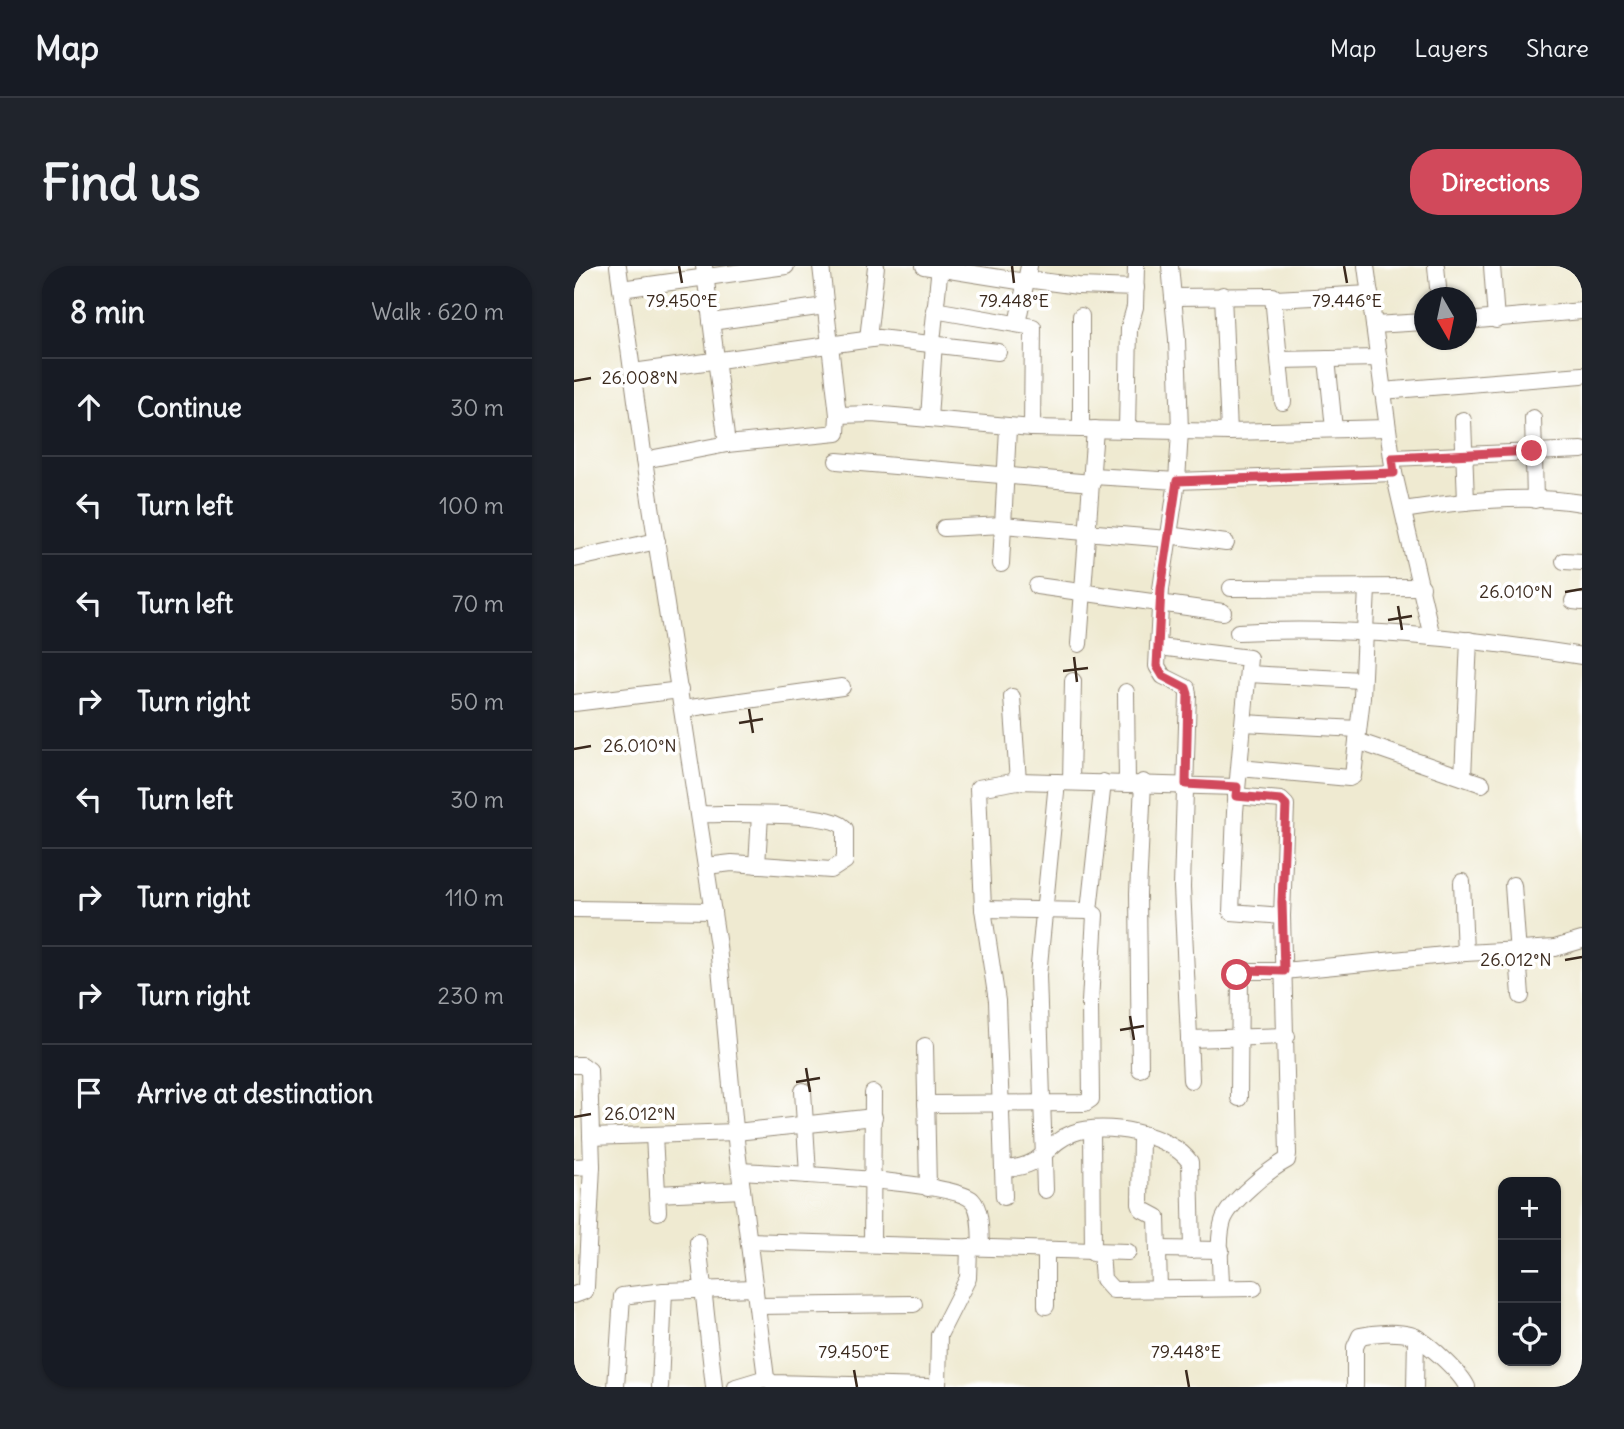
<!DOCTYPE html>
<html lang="en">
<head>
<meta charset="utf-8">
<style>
  body { margin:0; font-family:Delius,sans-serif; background:#20242c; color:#f1f3f6 }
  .controls { position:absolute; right:21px; bottom:21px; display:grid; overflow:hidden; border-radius:14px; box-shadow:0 2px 5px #0004 }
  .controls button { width:63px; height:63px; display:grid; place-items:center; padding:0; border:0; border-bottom:2px solid #363941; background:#171b24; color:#f1f3f6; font:35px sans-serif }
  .compass { position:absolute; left:840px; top:21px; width:63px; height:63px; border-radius:50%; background:#171b24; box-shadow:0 2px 5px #0004; rotate:171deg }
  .stop { position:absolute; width:21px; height:21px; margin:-16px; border:5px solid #d1495b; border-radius:50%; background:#fff }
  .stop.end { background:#d1495b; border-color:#fff; box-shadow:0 2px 7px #0008 }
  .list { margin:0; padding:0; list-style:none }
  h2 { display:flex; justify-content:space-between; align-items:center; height:91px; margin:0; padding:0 28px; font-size:30px }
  h2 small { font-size:23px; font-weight:400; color:#9ea1a6 }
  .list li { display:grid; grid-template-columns:46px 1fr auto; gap:21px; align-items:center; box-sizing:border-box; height:98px; padding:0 28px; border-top:2px solid #363941 }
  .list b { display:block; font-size:26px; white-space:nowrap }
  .list em { font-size:23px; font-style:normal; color:#9ea1a6 }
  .icon { flex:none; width:38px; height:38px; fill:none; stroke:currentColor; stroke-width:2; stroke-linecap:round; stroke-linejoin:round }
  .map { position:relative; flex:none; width:1008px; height:1121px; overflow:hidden; border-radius:28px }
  header { display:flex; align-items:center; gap:42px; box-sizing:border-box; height:98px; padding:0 35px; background:#171b24; border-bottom:2px solid #363941 }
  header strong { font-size:33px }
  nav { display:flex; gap:38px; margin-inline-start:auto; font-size:24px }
  .intro { display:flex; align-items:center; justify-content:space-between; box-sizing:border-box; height:168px; padding:0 42px }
  h1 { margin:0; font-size:49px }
  .button { padding:18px 32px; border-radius:28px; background:#d1495b; color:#fff; font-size:24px; font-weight:700 }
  main { display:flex; gap:42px; padding:0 42px }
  aside { flex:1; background:#171b24; border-radius:28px; box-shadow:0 2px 5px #0004 }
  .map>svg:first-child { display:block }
</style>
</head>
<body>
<header>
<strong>Map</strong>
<nav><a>Map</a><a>Layers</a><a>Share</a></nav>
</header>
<div class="intro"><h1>Find us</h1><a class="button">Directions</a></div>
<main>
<aside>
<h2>8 min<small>Walk · 620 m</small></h2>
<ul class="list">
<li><svg class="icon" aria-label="ahead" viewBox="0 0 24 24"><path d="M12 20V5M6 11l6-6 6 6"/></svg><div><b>Continue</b></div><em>30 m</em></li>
<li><svg class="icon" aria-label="left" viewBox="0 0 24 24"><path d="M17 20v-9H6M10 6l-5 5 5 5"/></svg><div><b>Turn left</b></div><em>100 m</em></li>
<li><svg class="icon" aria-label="left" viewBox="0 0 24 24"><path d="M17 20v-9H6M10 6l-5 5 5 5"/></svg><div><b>Turn left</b></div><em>70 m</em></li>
<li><svg class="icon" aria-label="right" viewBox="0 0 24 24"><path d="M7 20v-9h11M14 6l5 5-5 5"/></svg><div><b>Turn right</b></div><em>50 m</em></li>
<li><svg class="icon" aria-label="left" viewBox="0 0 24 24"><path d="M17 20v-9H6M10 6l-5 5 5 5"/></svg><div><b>Turn left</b></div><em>30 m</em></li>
<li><svg class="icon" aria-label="right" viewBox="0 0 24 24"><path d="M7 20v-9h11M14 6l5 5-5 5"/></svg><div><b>Turn right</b></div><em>110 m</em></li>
<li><svg class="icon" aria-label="right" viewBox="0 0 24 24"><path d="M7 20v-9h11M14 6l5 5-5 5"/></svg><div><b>Turn right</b></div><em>230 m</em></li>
<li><svg class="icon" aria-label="arrive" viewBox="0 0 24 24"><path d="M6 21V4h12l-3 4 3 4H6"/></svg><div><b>Arrive at destination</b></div></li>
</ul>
</aside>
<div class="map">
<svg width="1008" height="1121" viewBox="0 0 1008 1121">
  <rect width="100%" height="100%" fill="#fff"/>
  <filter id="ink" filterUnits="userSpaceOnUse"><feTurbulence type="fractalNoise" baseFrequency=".0143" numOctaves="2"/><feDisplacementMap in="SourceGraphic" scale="14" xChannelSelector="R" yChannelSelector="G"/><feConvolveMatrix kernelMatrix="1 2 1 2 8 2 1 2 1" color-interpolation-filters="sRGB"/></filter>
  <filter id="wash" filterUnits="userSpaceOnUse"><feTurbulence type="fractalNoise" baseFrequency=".00686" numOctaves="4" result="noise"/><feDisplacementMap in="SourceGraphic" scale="28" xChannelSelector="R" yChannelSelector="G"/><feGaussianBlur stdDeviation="1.57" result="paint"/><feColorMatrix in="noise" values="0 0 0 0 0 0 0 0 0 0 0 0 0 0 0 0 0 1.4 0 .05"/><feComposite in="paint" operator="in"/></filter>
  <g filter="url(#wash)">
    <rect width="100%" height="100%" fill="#efead1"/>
  </g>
  <g filter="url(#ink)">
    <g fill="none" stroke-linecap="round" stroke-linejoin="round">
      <!-- minor casing -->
      <g stroke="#958a78" stroke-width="18">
        <g id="minor">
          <path d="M44,0L70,194L144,680L163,884L192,1112L198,1117L354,1121"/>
          <path d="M130,0L153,178"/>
          <path d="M350,0L451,16"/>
          <path d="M596,0L603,73L606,165L603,215L587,323L583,400L589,410L613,422L614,428L608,621L617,814"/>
          <path d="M792,0L820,207L858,371"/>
          <path d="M862,0L865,32"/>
          <path d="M918,0L922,54"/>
          <path d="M452,13L504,20L562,22"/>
          <path d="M47,23L212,0"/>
          <path d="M649,29L655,166"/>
          <path d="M599,31L699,30L709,136"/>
          <path d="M701,33L796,28"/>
          <path d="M360,44L459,61L458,162"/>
          <path d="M892,55L1008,45"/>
          <path d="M137,56L251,40"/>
          <path d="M443,58L455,0"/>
          <path d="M800,59L850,56"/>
          <path d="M294,73L302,0"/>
          <path d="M358,76L366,0"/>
          <path d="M753,93L760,163"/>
          <path d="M706,94L805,92"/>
          <path d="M59,106L305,72L424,86"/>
          <path d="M808,125L1008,109"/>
          <path d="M264,149L298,148L458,162L655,166L813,162"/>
          <path d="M959,152L961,234"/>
          <path d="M355,153L360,76"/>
          <path d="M889,154L892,236"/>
          <path d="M507,163V50"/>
          <path d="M553,163L555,62L561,41L562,0"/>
          <path d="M818,192L1008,184"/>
          <path d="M70,194L153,178L263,167L264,149L247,0"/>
          <path d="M263,195L518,217"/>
          <path d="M519,210L603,215L820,207"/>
          <path d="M829,244C887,235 950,228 1008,237"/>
          <path d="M370,262L429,259L594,273"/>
          <path d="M594,269L652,277"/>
          <path d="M0,293L83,275"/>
          <path d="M990,295L1008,296"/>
          <path d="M427,298L434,162"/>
          <path d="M463,320L649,346"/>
          <path d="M657,322L848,321"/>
          <path d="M999,335L1008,336"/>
          <path d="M664,366C779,360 895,372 1008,390"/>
          <path d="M505,378L521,163"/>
          <path d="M585,381L675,392L661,546L657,646L708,650"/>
          <path d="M675,408L788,414"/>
          <path d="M552,426L553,516"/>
          <path d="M438,431L444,515"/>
          <path d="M0,437L106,424"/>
          <path d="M109,443L268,421"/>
          <path d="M670,457L784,463"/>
          <path d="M783,475L908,518"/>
          <path d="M666,502L775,512L779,510L788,431L793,322"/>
          <path d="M889,511L895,374"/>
          <path d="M497,516L499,415"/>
          <path d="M125,548C150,549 261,544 271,563V595L257,604L158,597L132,600"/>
          <path d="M183,599L186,549"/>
          <path d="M888,616L891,687"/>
          <path d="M939,619L947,730"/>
          <path d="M0,643L139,645"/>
          <path d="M515,645L529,516"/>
          <path d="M615,773L713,770"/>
          <path d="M351,780L354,922"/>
          <path d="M0,799H8L15,804L18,900L12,1021L11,1025L0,1029"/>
          <path d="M566,803L564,628L569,516"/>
          <path d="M229,825L234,909"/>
          <path d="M665,832L666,705H710L891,687L981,682L1008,674"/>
          <path d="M352,838L511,837L517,833L516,736L521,649L515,645L409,643"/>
          <path d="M518,864L519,987"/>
          <path d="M567,868L566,938L568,943L583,951L585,1022"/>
          <path d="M80,869L84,946"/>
          <path d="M17,871L162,866L300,851"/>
          <path d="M0,901L18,900"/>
          <path d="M429,903C473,901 468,879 499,867C531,855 596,868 616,896L618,984"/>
          <path d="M166,905C202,907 377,915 398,934C408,944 406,968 407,981"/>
          <path d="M471,924L464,709L483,516"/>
          <path d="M83,928L168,924"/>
          <path d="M430,931L423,735L409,643L404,522L444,515L663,521"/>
          <path d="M175,975L554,986"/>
          <path d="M124,976L140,1121"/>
          <path d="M298,978L299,827"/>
          <path d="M585,983L647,984"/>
          <path d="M472,985V1040"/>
          <path d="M527,987L529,1013L539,1024L680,1022"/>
          <path d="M647,1022C647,1001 643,975 649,955C655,936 696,903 713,894L714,888L708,650L712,539L707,534L662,530"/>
          <path d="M183,1040L340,1038"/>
          <path d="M42,1121L48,1030L90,1025L181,1022"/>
          <path d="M86,1121L90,1025"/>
          <path d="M162,1121L192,1112"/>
          <path d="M364,1121L365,1069L394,1012L395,981"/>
          <path d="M781,1121V1081L786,1070C800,1067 822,1065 836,1069C851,1073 887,1107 893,1121"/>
          <path d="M841,1121L842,1071"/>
        </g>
      </g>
      <!-- minor -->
      <use href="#minor" stroke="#fff" stroke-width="16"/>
    </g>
  </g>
  <g fill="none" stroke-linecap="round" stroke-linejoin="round" filter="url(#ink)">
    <!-- route -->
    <path stroke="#d1495b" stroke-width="9" d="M663,709L670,704L710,705L708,636L712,539L707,534L662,530L663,521L612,518L614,428L612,422L589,410L583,400L587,323L603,215L820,207L818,192L958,185"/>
  </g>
  <!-- ticks -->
  <path fill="none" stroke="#3b2a1e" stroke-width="2.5" d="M105,0L108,17M438,0L440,17M770,0L773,17M0,115L17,112M991,326L1008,323M824,340L828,364M814,354L838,350M500,391L503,416M489,405L514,402M175,443L179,467M165,457L189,453M0,483L17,480M991,694L1008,691M556,750L560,774M546,764L570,760M232,802L236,826M222,816L246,812M0,851L17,848M280,1104L283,1121M612,1104L615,1121"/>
  <g font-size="18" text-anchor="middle" fill="#3b2a1e" stroke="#fff" stroke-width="7" stroke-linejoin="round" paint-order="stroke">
    <text x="108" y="41">79.450°E</text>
    <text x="440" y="41">79.448°E</text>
    <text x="773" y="41">79.446°E</text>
    <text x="66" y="118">26.008°N</text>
    <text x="942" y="332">26.010°N</text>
    <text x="66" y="486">26.010°N</text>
    <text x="942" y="700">26.012°N</text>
    <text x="66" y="854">26.012°N</text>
    <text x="280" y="1092">79.450°E</text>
    <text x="612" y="1092">79.448°E</text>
  </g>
</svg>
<div class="controls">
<button>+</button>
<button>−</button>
<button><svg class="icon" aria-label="locate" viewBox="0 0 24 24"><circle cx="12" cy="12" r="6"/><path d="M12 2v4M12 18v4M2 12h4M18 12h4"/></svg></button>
</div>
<svg class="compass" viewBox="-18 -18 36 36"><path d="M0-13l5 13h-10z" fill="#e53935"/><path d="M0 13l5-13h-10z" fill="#9ea1a6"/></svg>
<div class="stop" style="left:663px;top:709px"></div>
<div class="stop end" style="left:958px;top:185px"></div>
</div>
</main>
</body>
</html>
